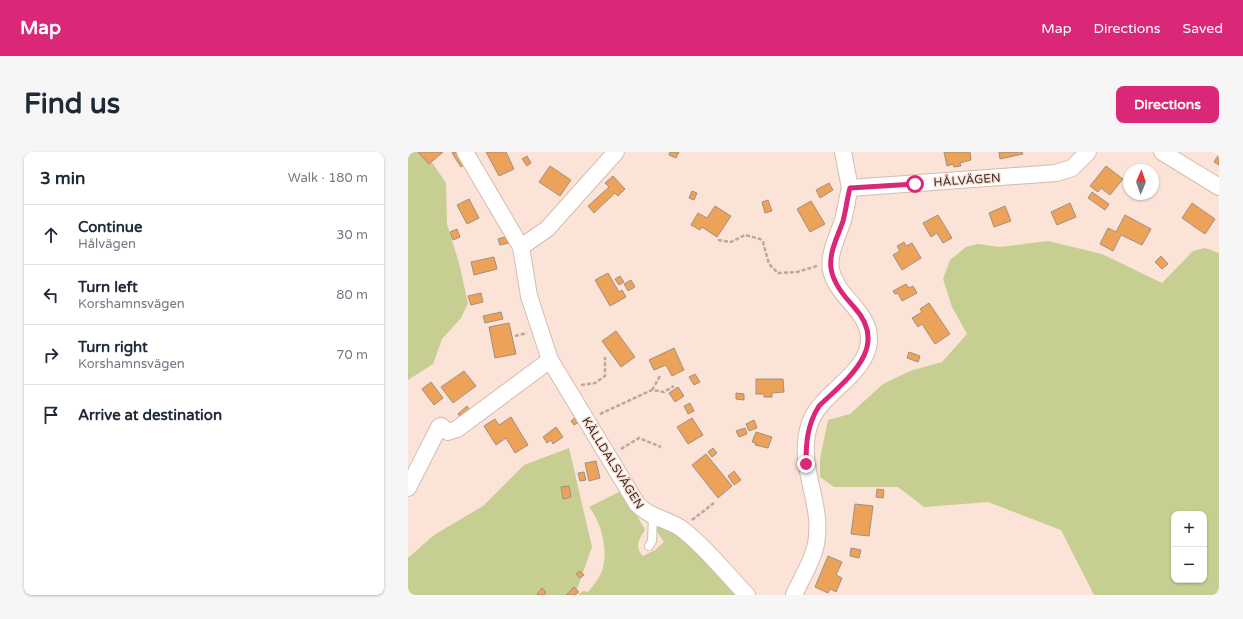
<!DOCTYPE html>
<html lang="en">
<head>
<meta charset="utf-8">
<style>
  body { margin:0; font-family:"Varela Round",sans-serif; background:#f6f6f7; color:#1f2937 }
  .controls { position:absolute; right:12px; bottom:12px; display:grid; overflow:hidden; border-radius:8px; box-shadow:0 1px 3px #0004 }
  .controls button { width:36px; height:36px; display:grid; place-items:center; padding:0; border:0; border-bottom:1px solid #e0e1e3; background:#fff; color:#1f2937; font:20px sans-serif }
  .compass { position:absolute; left:715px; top:12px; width:36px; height:36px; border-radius:50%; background:#fff; box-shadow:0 1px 3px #0004; rotate:2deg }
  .stop { position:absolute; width:12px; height:12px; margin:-9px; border:3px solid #db2777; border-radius:50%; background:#fff }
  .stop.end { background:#db2777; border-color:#fff; box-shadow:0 1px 4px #0008 }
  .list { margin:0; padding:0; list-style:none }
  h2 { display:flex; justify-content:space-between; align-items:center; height:52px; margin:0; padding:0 16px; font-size:17px }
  h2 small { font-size:13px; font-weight:400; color:#747a83 }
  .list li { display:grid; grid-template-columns:26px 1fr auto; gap:12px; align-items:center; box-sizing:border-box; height:60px; padding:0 16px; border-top:1px solid #e0e1e3 }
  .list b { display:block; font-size:15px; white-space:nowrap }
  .list p { margin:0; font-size:13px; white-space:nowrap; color:#747a83 }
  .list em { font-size:13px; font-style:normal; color:#747a83 }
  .icon { flex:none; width:22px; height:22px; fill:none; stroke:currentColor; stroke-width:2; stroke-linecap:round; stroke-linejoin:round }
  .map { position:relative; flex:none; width:811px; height:443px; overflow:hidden; border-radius:8px }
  header { display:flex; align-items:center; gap:24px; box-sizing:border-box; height:56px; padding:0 20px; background:#db2777; color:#fff }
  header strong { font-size:19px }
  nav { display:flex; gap:22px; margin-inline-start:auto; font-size:14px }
  .intro { display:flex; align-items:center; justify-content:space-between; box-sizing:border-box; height:96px; padding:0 24px }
  h1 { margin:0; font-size:28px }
  .button { padding:10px 18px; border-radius:8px; background:#db2777; color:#fff; font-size:14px; font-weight:700 }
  main { display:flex; gap:24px; padding:0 24px }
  aside { flex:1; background:#fff; border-radius:8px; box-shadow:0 1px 3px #0004 }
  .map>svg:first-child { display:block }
</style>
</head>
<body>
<header>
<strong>Map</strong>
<nav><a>Map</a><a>Directions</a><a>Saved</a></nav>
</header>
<div class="intro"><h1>Find us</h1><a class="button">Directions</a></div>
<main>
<aside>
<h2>3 min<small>Walk · 180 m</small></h2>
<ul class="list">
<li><svg class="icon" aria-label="ahead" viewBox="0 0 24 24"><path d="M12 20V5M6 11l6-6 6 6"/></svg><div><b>Continue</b><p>Hålvägen</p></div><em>30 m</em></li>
<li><svg class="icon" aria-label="left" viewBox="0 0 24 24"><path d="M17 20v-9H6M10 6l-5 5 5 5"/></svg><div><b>Turn left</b><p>Korshamnsvägen</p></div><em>80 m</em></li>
<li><svg class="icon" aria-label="right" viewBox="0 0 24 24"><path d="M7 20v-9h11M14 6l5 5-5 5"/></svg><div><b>Turn right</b><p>Korshamnsvägen</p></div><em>70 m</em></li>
<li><svg class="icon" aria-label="arrive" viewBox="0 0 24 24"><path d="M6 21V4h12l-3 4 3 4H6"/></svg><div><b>Arrive at destination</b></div></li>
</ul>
</aside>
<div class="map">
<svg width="811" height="443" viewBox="0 0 811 443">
  <rect width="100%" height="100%" fill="#fce3d7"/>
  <!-- green -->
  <g fill="#c6ce91" fill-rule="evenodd">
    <path d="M0,0H17L38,31L39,72L51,111L60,151L53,166L34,187L25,212L0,228Z"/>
    <path d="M640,89L694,102L754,131L785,99L797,96L811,101V443H686L653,378L580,350L516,355L490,335H426L412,325V307L420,268L442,262L475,232L502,219L534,210L559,182L544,155L535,127L542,108L558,95L570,92L592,95ZM766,362H796V428H766Z"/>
    <path d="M161,296L184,395L167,443H0V406L26,383L75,354L116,313Z"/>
    <path d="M215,338L237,378C231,387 226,395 235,404L247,398L256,390L248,378L247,371L263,374L333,443H170L175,439L180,440C186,432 193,425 195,415C200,397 193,369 181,355Z"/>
  </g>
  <!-- building -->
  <g fill="#eda25a" stroke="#a28f7f">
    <path d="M10,0H35L21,12Z"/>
    <path d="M46,0H51L58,12L53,15L44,1Z"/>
    <path d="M78,0H98L106,17L91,24Z"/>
    <path d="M262,0H271L268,6L261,3Z"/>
    <path d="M536,0H562L563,8L552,11L553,14L546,15L545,12L539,14Z"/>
    <path d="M591,0H614L615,2L592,7Z"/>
    <path d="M811,2V13L806,10Z"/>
    <path d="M119,4L123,11L119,14L114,7Z"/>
    <path d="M142,14L163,28L152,44L131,30Z"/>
    <path d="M698,14L715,27L702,43L693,36L690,40L682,34Z"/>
    <path d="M205,24L217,37L210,44L207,41L186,61L180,54L201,35L197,31Z"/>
    <path d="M421,31L425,38L412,46L408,38Z"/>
    <path d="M284,39L289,41L286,48L281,46Z"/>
    <path d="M684,40L701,52L697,58L680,46Z"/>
    <path d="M61,47L71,66L59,72L49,53Z"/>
    <path d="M360,48L364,59L357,61L354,50Z"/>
    <path d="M403,49L417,72L402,80L389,57Z"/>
    <path d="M662,51L668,65L649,73L643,60Z"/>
    <path d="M784,51L807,67L797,82L774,66Z"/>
    <path d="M307,54L323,64L309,85L294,75L292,78L283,73L290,61L299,66Z"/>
    <path d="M597,54L603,69L586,75L581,61Z"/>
    <path d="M530,63L544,86L535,91L529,81L523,85L515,71Z"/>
    <path d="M717,63L743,77L734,93L713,83L705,99L692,92L700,76L708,80Z"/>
    <path d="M49,77L52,85L45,88L42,80Z"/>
    <path d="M100,84L101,91L92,93L90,87Z"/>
    <path d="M496,90L498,94L504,91L513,106L494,118L485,103L492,99L489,94Z"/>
    <path d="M753,104L760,112L754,117L747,110Z"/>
    <path d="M86,105L89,117L66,123L63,110Z"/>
    <path d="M200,121L211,140L214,138L218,145L202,154L187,128Z"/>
    <path d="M212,124L216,130L211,133L207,127Z"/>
    <path d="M223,128L227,135L220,139L216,132Z"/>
    <path d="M498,132L501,136L505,134L509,141L494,149L490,141L487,142L485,139Z"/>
    <path d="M73,141L75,150L63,153L60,144Z"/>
    <path d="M521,151L542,182L527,192L514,172L510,175L504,166L514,160L512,157Z"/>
    <path d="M93,160L95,167L77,171L75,164Z"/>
    <path d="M101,171L108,202L87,206L81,175Z"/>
    <path d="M208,179L227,205L213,215L194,189Z"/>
    <path d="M266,196L276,218L264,224L258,213L246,218L241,208Z"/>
    <path d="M501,200L512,204L510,210L499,206Z"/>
    <path d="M56,219L68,234L45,251L33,235Z"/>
    <path d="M287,222L292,230L286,233L281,225Z"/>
    <path d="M348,227H375L376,240L364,241V245H356V242H348Z"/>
    <path d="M23,230L35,246L26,253L14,237Z"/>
    <path d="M270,235L276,244L267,250L261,241Z"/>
    <path d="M328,241L336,242V248L328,247Z"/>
    <path d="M282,251L286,259L280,262L276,254Z"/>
    <path d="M59,254L64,261L55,268L50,262Z"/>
    <path d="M103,265L120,293L107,301L98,286L88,293L76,274L87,267L91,273Z"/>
    <path d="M168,265L171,270L166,273L163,269Z"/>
    <path d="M284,266L295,283L280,292L269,275Z"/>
    <path d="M346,268L349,276L341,279L338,272Z"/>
    <path d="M148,275L155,285L145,292L143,288L139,291L135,285Z"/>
    <path d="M337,276L339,282L331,285L328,279Z"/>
    <path d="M348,280L364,285L360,296L347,293L348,291L344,290Z"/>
    <path d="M305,296L309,301L304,305L300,300Z"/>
    <path d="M298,302L324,334L310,346L284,313Z"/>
    <path d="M188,309L192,326L181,329L177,311Z"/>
    <path d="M326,319L333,328L326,333L320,324Z"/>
    <path d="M176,320L178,328L172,329L170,321Z"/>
    <path d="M161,334L163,345L155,347L153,335Z"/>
    <path d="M469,337L476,338L475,346L468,345Z"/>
    <path d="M447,352L465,354L461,384L443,382Z"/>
    <path d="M443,396L453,398L451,406L442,404Z"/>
    <path d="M420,404L434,410L428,423L434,426L428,440L422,437L420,441L407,435Z"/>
    <path d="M172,419L176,423L172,426L168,422Z"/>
    <path d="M166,435L171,440L167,443H158Z"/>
    <path d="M134,436L138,440L136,443H130L129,442Z"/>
  </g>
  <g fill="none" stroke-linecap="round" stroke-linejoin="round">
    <!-- service casing -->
    <g stroke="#d4bcb0" stroke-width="10">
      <path id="service" d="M241,394L244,389L245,365"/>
    </g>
    <!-- minor casing -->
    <g stroke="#d4bcb0" stroke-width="18">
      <g id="minor">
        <path d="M57,0L113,95L121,144L142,208L229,352C242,366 260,367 274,377C298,395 318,422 339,443"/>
        <path d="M435,0L442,36L648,21L664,16L680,0"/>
        <path d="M754,0L811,35"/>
        <path d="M113,95L139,77L208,0"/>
        <path d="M0,336L31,275L33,274L40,280L49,277L142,208"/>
        <path d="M386,443C394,425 408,404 409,384C413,346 388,311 402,271C413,240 460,222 461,188C462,159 429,146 423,118C420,102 430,84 435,68C438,58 439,47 442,36"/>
      </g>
    </g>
    <!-- path -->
    <g stroke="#bba79e" stroke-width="2.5" stroke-dasharray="4 2" stroke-linecap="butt">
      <path d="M310,88L323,90L337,83L352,87L355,90L361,112L370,121L389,120L409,114"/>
      <path d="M107,184L119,181"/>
      <path d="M173,233L187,231L197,224V205"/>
      <path d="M244,238L252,224"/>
      <path d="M192,262L244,238L256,240L266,234"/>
      <path d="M213,297L231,286L253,295"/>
      <path d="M284,368L306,351"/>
    </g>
    <!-- service -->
    <use href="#service" stroke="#fff" stroke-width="8"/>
    <!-- minor -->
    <use href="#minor" stroke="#fff" stroke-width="16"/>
  </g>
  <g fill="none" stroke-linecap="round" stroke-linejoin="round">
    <!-- route -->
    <path stroke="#db2777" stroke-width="5" d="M398,312C398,291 399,273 411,254C439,227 483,195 446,155C436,144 425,131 423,116C421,100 430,84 435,69C438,58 439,47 442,36L507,32"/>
  </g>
  <g text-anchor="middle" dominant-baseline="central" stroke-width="3" stroke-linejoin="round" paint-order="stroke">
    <!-- street labels -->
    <g font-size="12" fill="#372d29" stroke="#fce3d7">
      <text transform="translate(559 28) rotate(-4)">HÅLVÄGEN</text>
      <text transform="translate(205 311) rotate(58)">KÄLLDALSVÄGEN</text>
    </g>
  </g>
</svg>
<div class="controls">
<button>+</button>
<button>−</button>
</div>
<svg class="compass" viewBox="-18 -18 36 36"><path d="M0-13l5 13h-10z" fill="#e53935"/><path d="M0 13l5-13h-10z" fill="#747a83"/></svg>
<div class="stop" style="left:507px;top:32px"></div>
<div class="stop end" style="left:398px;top:312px"></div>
</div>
</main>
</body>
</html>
